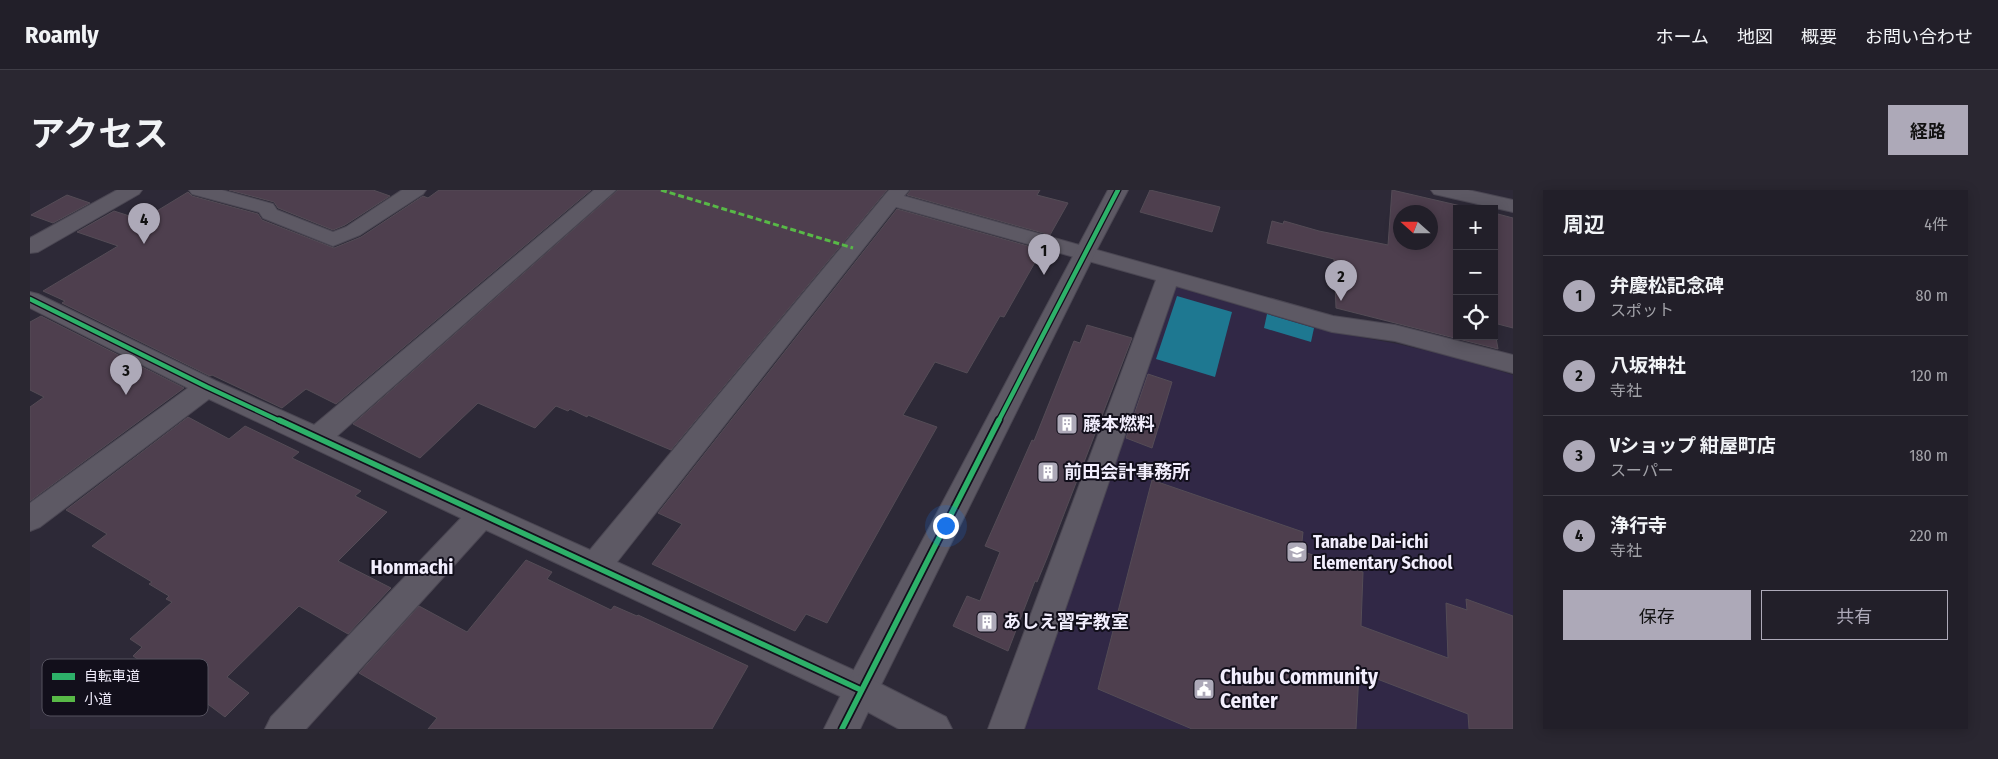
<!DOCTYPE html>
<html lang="ja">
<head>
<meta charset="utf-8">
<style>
  body { margin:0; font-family:"Fira Sans Condensed","Noto Sans JP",sans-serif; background:#2a2731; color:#f1f3f6 }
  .controls { position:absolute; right:15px; top:15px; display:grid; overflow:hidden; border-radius:0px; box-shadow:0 2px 12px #0003 }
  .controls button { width:45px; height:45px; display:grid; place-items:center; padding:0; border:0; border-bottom:1px solid #3f3d46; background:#221f29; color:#f1f3f6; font:25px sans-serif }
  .compass { position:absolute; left:1363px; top:15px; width:45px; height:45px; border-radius:50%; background:#221f29; box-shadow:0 2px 12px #0003; rotate:291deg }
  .you { position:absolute; left:915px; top:335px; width:18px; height:18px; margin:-12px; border:4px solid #fff; border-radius:50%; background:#1a73e8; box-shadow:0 0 0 8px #1a73e833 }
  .badge { display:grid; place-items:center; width:32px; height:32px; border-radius:50%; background:#ada9b8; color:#111; font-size:16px; font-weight:700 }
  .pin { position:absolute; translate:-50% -41px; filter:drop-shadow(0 1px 2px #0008) }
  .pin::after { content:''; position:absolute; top:26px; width:18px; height:15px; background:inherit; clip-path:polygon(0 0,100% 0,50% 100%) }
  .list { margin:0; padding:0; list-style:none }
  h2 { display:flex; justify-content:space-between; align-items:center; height:65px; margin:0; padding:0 20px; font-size:21px }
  h2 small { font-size:16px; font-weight:400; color:#a2a2a8 }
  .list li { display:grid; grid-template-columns:32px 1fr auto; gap:15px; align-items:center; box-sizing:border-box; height:80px; padding:0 20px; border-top:1px solid #3f3d46 }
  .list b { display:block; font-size:19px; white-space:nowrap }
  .list p { margin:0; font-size:16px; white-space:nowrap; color:#a2a2a8 }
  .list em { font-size:16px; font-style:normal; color:#a2a2a8 }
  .actions { display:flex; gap:10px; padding:15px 20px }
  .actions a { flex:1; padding:11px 0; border:1px solid #ada9b8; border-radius:0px; text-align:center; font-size:18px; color:#ada9b8 }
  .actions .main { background:#ada9b8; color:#111 }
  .icon { flex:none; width:28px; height:28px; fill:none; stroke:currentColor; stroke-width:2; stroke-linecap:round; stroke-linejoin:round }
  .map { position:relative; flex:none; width:1483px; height:539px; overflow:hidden; border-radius:0px }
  header { display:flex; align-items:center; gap:30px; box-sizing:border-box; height:70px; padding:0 25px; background:#221f29; border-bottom:1px solid #3f3d46 }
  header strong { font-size:24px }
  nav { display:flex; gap:28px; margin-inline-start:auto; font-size:18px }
  .intro { display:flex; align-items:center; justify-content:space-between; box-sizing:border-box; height:120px; padding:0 30px }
  h1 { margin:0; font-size:35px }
  .button { padding:12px 22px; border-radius:0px; background:#ada9b8; color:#111; font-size:18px; font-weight:700 }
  main { display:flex; gap:30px; padding:0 30px }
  aside { flex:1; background:#221f29; border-radius:0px; box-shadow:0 2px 12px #0003 }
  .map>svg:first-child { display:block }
</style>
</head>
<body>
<header>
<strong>Roamly</strong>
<nav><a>ホーム</a><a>地図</a><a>概要</a><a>お問い合わせ</a></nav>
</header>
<div class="intro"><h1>アクセス</h1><a class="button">経路</a></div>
<main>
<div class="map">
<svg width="1483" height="539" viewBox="0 0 1483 539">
  <rect width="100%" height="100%" fill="#2d2937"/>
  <!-- built -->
  <path fill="#312846" d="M1146,97L1302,142L1368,154L1427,168L1483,185V539H988Z"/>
  <!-- water -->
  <g fill="#1e7891">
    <path d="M1147,106L1202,122L1185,187L1126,169Z"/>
    <path d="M1237,124L1284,138L1281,152L1234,138Z"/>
  </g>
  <!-- building -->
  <g fill="#4e3f4e" stroke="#544c56" fill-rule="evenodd">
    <path d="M199,0H343L360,6L315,35L303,40L248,18L244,12Z"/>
    <path d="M409,0H561L306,214L276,199L252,218L182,185L180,186L32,113L35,111L13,101L88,56L47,42L84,21L112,30L158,2L162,6L228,24L232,30L304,58L331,47L393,6L398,8Z"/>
    <path d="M588,0H857L641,260L558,225L557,227L540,219L538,221L526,216L505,238L448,213L390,268L323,234Z"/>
    <path d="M881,0H1010L1007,5L1038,13L1020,45L877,5Z"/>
    <path d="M1120,0L1190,17L1182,42L1110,22Z"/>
    <path d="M1362,0L1444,19H1427V146H1464V136L1468,159L1306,118L1304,69L1237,53L1242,31L1253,34L1254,31L1289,41L1358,55ZM1370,22H1400V52H1370Z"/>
    <path d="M37,5L60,13L23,33L1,25Z"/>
    <path d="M867,19L1012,60L974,127L970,126L937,183L905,172L873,225L907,237L797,433L776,424L765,441L622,374L652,334L628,323Z"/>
    <path d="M1464,23L1483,28V138L1464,133Z"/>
    <path d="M11,126L154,198L0,311V217L14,207L0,200V132Z"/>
    <path d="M1057,135L1102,148L1017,368L1007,392L1005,391L978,461L923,436L937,406L950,411L970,362L955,356L1002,250L1004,251L1044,151L1050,153Z"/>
    <path d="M1118,184L1142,192L1122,258L1096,248Z"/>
    <path d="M158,227L199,249L215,236L269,262L262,268L331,301L325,306L357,322L308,371L361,398L359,400L318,444L269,416L197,487L219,503L195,527L171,509L103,466L112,457L100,449L142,412L136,409L139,406L119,394L122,392L62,356L77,344L36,320Z"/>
    <path d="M1122,290L1273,342L1271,361L1333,382L1331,436L1418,468L1416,413L1437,420L1436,409L1483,426V539H1439L1438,524L1329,482L1326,539H1162L1068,499Z"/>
    <path d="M496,370L522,382L517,389L581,420L584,416L607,426L608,425L718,476L682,539H398L407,528L329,483L389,416L437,442Z"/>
  </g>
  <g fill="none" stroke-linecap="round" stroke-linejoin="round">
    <!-- minor casing -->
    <g stroke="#4b4753" stroke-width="2">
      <g id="minor">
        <path d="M159,0H192L243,14L247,20L303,42L316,37L372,0H396L393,4L330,45L303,56L233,28L229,22L162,4Z"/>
        <path d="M564,0H586L307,246L560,360L859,0H879L874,6L1303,126L1365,135L1483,165V183L1365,151L1302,142L1146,96L994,539H958L1126,90L866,17L587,372L843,489L848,500L843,511L831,516L456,340L276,539H235L241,527L431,328L179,209L10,337L0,341V313L158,198L0,118V102L8,104L186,191L284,235Z"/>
      </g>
    </g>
    <!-- tertiary casing -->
    <g stroke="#4b4753" stroke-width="2">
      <g id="tertiary">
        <path d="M87,0H112L109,4L8,62L0,63V48Z"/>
        <path d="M1078,0H1098L1065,63L843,511L831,516L819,511L814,500L819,489Z"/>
        <path d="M1401,0H1438L1483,10V22L1404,4Z"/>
      </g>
    </g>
    <!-- secondary casing -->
    <g stroke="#4b4753" stroke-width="2">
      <path id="secondary" d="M831,484L916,527L922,539H869L838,522L830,539H794L819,489Z"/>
    </g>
    <!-- minor -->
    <use href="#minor" fill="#5d5964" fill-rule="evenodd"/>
    <!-- tertiary -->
    <use href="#tertiary" fill="#5d5964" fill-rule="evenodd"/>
    <!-- secondary -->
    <use href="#secondary" fill="#5d5964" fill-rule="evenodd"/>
    <!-- quiet -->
    <path stroke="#58b947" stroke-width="3" stroke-dasharray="6 3" stroke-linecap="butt" d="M631,0L823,58"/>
    <!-- cycleway-far1 casing -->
    <g stroke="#120f1b" stroke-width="7">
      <g id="cycleway-far1">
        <path d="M0,109L177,197L252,232"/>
        <path d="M968,232L1088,0"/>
      </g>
    </g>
    <!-- cycleway casing -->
    <g stroke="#120f1b" stroke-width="9">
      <g id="cycleway">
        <path d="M249,230L831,500"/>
        <path d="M812,539L969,230"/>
      </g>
    </g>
    <!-- cycleway-far1 -->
    <use href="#cycleway-far1" stroke="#2db169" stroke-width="4.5"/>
    <!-- cycleway -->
    <use href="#cycleway" stroke="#2db169" stroke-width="5.5"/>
  </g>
  <!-- icons -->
  <defs>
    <g id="building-square" transform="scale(1.125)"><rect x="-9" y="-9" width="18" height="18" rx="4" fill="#ada9b8" stroke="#120f1b"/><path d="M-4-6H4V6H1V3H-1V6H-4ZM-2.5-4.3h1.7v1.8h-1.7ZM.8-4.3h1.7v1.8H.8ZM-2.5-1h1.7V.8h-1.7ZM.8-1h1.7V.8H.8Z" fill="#fff"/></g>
    <g id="school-square" transform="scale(1.125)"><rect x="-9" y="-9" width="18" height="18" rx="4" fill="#ada9b8" stroke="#120f1b"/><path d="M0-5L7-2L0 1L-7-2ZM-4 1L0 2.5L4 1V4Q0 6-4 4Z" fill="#fff"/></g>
    <g id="civic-square" transform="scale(1.125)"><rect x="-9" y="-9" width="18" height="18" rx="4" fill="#ada9b8" stroke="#120f1b"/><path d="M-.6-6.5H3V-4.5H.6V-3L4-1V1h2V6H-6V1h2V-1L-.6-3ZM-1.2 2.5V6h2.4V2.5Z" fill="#fff"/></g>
  </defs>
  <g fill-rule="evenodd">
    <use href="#building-square" x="1037" y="234"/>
    <use href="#building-square" x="1018" y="282"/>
    <use href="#school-square" x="1267" y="362"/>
    <use href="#building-square" x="957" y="432"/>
    <use href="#civic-square" x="1174" y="499"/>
  </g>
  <g text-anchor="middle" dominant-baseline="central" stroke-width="4" stroke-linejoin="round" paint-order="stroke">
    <!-- poi labels -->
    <g font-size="18" font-weight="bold" fill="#f2eefd" stroke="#120f1b" text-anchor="start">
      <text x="1053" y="234">藤本燃料</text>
      <text x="1034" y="282">前田会計事務所</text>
      <text x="1283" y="352">Tanabe Dai-ichi<tspan x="1283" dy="21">Elementary School</tspan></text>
      <text x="973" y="432">あしえ習字教室</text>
    </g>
    <!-- quarter labels -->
    <g font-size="20" font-weight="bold" fill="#f2eefd" stroke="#120f1b">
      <text x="382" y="377">Honmachi</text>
    </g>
    <!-- near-poi labels -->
    <g font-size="21" font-weight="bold" fill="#f2eefd" stroke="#120f1b" text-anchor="start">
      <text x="1190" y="487">Chubu Community<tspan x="1190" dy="24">Center</tspan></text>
    </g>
  </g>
  <!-- legend -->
  <rect x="12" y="469" width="166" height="57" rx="8" fill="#120f1b" stroke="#55525f" stroke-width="1"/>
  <rect x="22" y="483" width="23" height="7" fill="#2db169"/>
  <rect x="22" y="506" width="23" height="6" fill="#58b947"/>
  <g font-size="14" fill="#f2eefd">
    <text x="54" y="491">自転車道</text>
    <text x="54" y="514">小道</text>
  </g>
</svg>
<div class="controls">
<button>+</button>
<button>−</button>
<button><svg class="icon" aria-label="locate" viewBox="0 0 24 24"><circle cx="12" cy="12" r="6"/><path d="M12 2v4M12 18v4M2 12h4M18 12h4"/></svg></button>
</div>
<svg class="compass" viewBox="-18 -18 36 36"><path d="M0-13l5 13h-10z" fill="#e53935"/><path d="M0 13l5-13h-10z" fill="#a2a2a8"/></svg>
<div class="you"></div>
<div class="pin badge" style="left:1014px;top:85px">1</div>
<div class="pin badge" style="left:1311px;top:111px">2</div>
<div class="pin badge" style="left:96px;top:205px">3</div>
<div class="pin badge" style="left:114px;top:54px">4</div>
</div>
<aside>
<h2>周辺<small>4件</small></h2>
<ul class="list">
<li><span class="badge">1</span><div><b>弁慶松記念碑</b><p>スポット</p></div><em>80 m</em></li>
<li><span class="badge">2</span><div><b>八坂神社</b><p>寺社</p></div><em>120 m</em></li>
<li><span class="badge">3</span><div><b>Vショップ 紺屋町店</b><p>スーパー</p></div><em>180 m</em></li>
<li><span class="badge">4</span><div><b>浄行寺</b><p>寺社</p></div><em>220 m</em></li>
</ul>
<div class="actions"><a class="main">保存</a><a>共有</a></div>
</aside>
</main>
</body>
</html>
